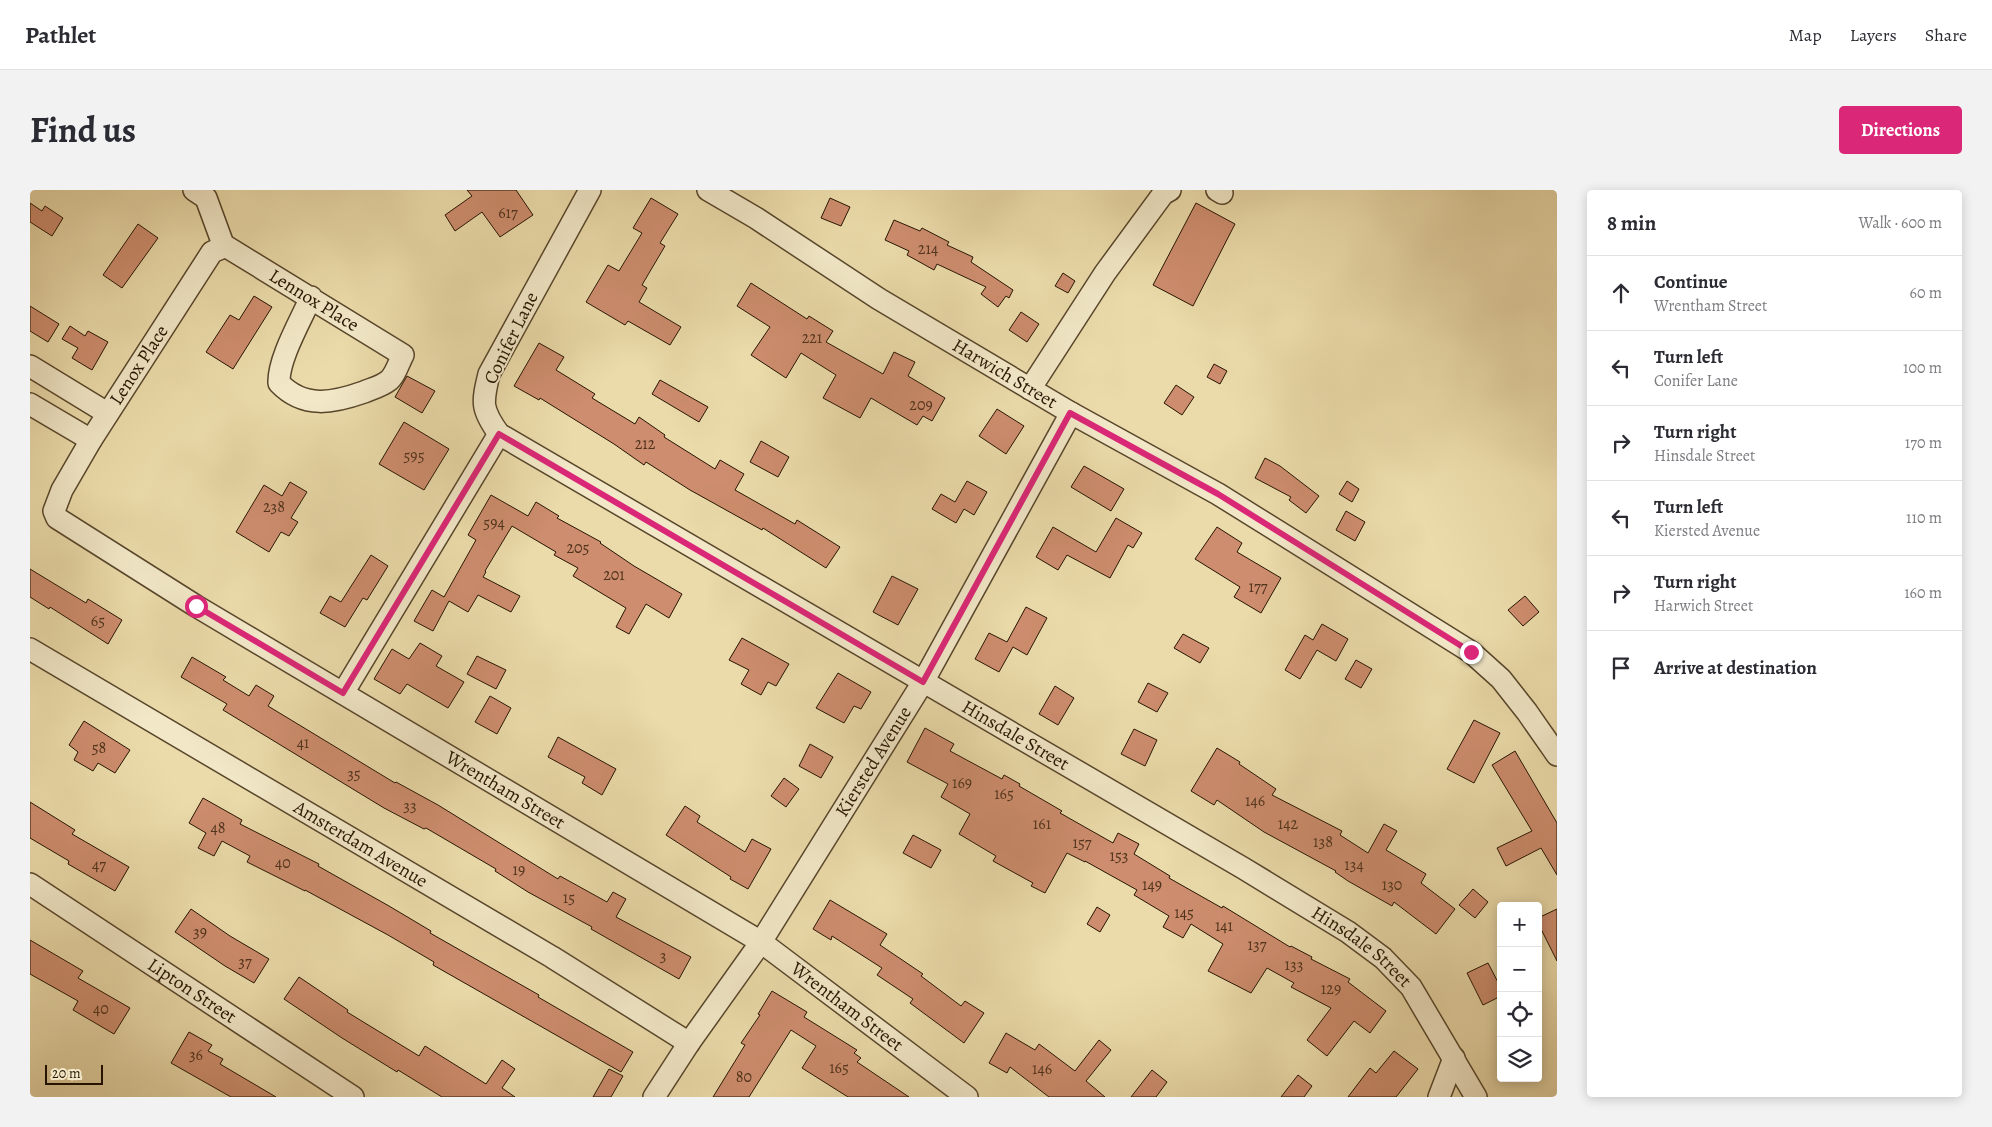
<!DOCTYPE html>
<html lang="en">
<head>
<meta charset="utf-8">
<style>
  body { margin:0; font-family:Alegreya,serif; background:#f2f2f3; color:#2b2b33 }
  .controls { position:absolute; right:15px; bottom:15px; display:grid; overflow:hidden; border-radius:5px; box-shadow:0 2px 12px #0003 }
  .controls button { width:45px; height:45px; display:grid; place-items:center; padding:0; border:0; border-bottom:1px solid #e1e1e2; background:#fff; color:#2b2b33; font:25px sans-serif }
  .scale { position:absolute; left:15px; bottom:12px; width:58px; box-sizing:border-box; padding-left:5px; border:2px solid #271501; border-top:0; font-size:14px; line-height:18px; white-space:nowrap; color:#271501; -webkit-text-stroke:4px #f2e8c8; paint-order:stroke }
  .stop { position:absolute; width:15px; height:15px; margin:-11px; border:4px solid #db2777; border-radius:50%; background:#fff }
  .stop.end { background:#db2777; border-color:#fff; box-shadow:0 1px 5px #0008 }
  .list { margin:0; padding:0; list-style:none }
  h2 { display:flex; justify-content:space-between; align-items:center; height:65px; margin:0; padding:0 20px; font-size:21px }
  h2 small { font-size:16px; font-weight:400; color:#7c7c81 }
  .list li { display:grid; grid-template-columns:32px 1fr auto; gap:15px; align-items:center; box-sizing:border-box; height:75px; padding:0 20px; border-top:1px solid #e1e1e2 }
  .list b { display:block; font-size:19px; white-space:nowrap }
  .list p { margin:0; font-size:16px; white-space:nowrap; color:#7c7c81 }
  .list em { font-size:16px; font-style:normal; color:#7c7c81 }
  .icon { flex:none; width:28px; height:28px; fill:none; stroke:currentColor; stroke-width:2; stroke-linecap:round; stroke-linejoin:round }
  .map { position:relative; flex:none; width:1527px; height:907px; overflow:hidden; border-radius:5px }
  header { display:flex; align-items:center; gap:30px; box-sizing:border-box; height:70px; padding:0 25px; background:#fff; border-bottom:1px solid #e1e1e2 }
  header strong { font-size:24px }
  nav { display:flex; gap:28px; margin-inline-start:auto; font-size:18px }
  .intro { display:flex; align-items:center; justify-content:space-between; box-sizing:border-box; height:120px; padding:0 30px }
  h1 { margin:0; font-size:35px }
  .button { padding:12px 22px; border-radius:5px; background:#db2777; color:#fff; font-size:18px; font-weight:700 }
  main { display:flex; gap:30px; padding:0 30px }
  aside { flex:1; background:#fff; border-radius:5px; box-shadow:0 2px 12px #0003 }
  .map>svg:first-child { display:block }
</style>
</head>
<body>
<header>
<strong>Pathlet</strong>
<nav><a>Map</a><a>Layers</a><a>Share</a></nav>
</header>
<div class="intro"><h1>Find us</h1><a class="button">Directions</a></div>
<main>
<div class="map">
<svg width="1527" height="907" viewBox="0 0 1527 907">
  <rect width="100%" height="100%" fill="#ebdbaa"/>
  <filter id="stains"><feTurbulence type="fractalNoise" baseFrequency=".004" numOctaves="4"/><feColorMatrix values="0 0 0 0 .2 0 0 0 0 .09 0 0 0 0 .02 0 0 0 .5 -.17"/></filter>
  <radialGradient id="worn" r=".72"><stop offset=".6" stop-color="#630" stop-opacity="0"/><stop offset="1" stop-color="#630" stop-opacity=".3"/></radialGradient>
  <!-- building -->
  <g fill="#cd8d6e" stroke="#271501">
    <path d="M437,0H486L503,25L470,47L452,22L425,41L415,25L442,6Z"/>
    <path d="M621,8L648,24L630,53L635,56L612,95L617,98L609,112L651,137L640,155L598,131L595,135L556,112L578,75L589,81L612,43L603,38Z"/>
    <path d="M800,8L820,17L811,36L791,28Z"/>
    <path d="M0,13L12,21L15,16L33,28L22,46L0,32Z"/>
    <path d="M1166,13L1205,34L1163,116L1123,95Z"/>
    <path d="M864,30L890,41L892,38L919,52L917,55L943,67L941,72L983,100L979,108L976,106L968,117L951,104L956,97L907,74L904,80L877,65L879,61L855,50Z"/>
    <path d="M108,34L128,48L92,98L73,85Z"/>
    <path d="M1033,83L1045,91L1038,103L1025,96Z"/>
    <path d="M721,93L777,129L779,126L803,141L796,152L853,184L864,162L885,172L878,186L915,208L902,231L893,226L887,235L841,208L830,228L793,208L806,185L771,163L756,188L721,165L740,137L707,116Z"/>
    <path d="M224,106L242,117L203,179L176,162L200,125L209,130Z"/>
    <path d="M0,116L29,134L18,152L0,141Z"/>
    <path d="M991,122L1009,134L997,152L979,140Z"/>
    <path d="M40,136L55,146L58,141L78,152L62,180L42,168L48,158L32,149Z"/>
    <path d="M509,153L534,167L526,180L565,204L562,208L605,234L609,227L635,245L634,247L685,279L690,270L714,284L705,300L765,334L767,330L810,357L796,378L733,338L732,340L660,300L616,272L614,275L584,254L510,208L509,210L484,196Z"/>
    <path d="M1184,174L1197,181L1190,194L1177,187Z"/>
    <path d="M377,186L405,201L392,223L365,207Z"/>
    <path d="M630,190L678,217L669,232L622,204Z"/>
    <path d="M1146,195L1164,207L1152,225L1134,213Z"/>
    <path d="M967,219L994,236L976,264L949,246Z"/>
    <path d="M374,232L419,259L394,300L349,274Z"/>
    <path d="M731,251L759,267L748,287L720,272Z"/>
    <path d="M1235,268L1250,276L1289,306L1276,323L1259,310L1261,307L1225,288Z"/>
    <path d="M1054,276L1094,299L1081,321L1041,297Z"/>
    <path d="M937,291L957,302L944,325L934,319L926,333L902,319L911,304L925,312Z"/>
    <path d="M1317,291L1329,299L1322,312L1309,304Z"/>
    <path d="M260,292L277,302L261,328L268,332L259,346L251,342L239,362L206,342L234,295L252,306Z"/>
    <path d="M461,305L498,326L506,312L529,326L527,328L571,352L570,353L604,376L652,404L639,428L616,414L599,444L586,437L596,418L543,386L548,378L524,365L526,362L482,336L455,381L456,382L453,387L490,406L481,422L448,405L438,422L419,411L403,441L384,431L402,400L414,407L446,350L438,345Z"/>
    <path d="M1316,321L1335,332L1325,351L1306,340Z"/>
    <path d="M1086,328L1112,343L1103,358L1098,355L1080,388L1037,365L1028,380L1006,367L1023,337L1066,362Z"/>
    <path d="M1187,337L1212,353L1207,362L1251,388L1231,423L1204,407L1210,397L1165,369Z"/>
    <path d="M341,365L358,376L337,410L333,408L315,437L290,423L300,406L311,412Z"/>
    <path d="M0,379L56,413L58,409L92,430L78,454L20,417L19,419L0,407Z"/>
    <path d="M862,386L888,399L868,435L843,422Z"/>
    <path d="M1495,406L1509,422L1493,436L1478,420Z"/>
    <path d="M996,417L1017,428L997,465L983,457L969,482L945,469L959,443L977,452Z"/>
    <path d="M1292,434L1318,449L1306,471L1287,460L1270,489L1255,480L1275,445L1283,450Z"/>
    <path d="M1153,444L1179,458L1170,473L1144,458Z"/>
    <path d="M712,448L759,474L746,496L738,492L731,505L711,494L719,480L699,470Z"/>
    <path d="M390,453L412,466L406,476L434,492L418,518L377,494L370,504L344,489L362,459L379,469Z"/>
    <path d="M447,466L476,480L466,499L437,484Z"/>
    <path d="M162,467L196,487L193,490L219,506L226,495L244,506L238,516L365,593L366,592L408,615L528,689L530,686L577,712L583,702L596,709L586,727L661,767L649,789L561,739L562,737L498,702L465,681L466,679L396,638L394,639L354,618L193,520L197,514L151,487Z"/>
    <path d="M1326,470L1342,479L1331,498L1315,489Z"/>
    <path d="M808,483L841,502L831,519L824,516L814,533L786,518Z"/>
    <path d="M1118,493L1138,503L1127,522L1108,512Z"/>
    <path d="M1025,496L1044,508L1028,535L1009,524Z"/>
    <path d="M460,506L481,518L467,544L445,532Z"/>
    <path d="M1444,530L1470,543L1444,593L1417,579Z"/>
    <path d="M54,531L100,560L85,583L68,573L63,581L44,570L48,562L39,555Z"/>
    <path d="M895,538L924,554L920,561L972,589L974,585L990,594L989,596L1032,621L1030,623L1083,653L1088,643L1109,654L1104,664L1140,686L1139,688L1192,718L1193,716L1260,757L1261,756L1282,767L1281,769L1320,789L1318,792L1356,821L1340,843L1324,831L1297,866L1277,850L1301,818L1261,797L1264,793L1237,778L1221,803L1178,781L1193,754L1161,734L1153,748L1133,737L1139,726L1104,705L1107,700L1055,671V672L1037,663L1015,703L1001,696L1003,693L963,671L966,666L929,644L940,624L911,607L918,594L877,572Z"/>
    <path d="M1104,539L1127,550L1115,576L1091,564Z"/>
    <path d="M528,547L586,579L572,605L552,593L555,587L518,567Z"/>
    <path d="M780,554L803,567L791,588L769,576Z"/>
    <path d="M1187,558L1210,572L1209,574L1246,599L1242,605L1312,641L1310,645L1338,663L1354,634L1367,641L1356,660L1396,684L1391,693L1425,719L1406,744L1364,712L1362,716L1318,691L1305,682L1306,681L1234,642L1187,610L1184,615L1161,601Z"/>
    <path d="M1485,561L1527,633V685L1511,658L1476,676L1467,658L1502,641L1462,575Z"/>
    <path d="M754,588L769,599L756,617L741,606Z"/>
    <path d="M173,608L212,630L210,634L289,674L288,676L359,716L401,741L400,743L509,805L508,807L603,862L591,882L403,775L404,772L358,745L275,700V701L217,672L220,666L192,651L184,666L168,658L176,643L159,633Z"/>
    <path d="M0,612L45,640L42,644L99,677L85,701L38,674L39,671L0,648Z"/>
    <path d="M655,616L670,626L667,632L715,662L722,649L741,659L718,699L700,689L701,687L636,645Z"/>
    <path d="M883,645L911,660L901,678L873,663Z"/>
    <path d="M1443,699L1458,712L1445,728L1429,715Z"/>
    <path d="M800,710L857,744L850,755L893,784L891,786L931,816L935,811L954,823L934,853L880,813L883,809L847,785L852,778L802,746L801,750L783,739Z"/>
    <path d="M1067,717L1080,725L1070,742L1057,734Z"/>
    <path d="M161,719L200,746L239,769L224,793L195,776L145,742Z"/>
    <path d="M1527,719V771L1508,733V728Z"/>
    <path d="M0,750L53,781L48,788L100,818L84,844L43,820L48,811L0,784Z"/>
    <path d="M1458,773L1471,798V806L1453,815L1437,783Z"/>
    <path d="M269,787L318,820L317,822L389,866L395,856L456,894L472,870L485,879L472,898L485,907H412L368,880L367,882L312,848L254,809Z"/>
    <path d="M742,801L777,822L774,827L827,860L824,863L831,868L827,872L879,907H818L772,878L786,856L761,840L719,907H683L715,855L711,853L730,825L728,824Z"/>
    <path d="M159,842L182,855L178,861L193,869L190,874L246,907H201L141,873Z"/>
    <path d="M976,843L1005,860L1009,854L1045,881L1069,850L1081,860L1056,891L1075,907H1019L980,877L977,883L959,873Z"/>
    <path d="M1364,861L1388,879L1366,907H1318L1340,878L1346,883Z"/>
    <path d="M579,879L593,886L581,907H563Z"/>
    <path d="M1122,880L1137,892L1126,907H1101Z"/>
    <path d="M1268,885L1282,896L1274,907H1251Z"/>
  </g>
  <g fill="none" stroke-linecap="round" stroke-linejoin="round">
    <!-- minor casing -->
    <g stroke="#58462b" stroke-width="24">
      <g id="minor">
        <path d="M164,0L176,8L194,57"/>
        <path id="s1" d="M560,0L459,184C452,213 451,219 469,244L1213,678L1318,742L1353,768L1381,797L1446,907"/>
        <path id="s2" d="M678,0L726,28L849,109L1041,223L1188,304L1441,462L1471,489L1497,522L1527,565"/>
        <path d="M1187,0L1192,3"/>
        <path id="s3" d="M194,57L182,62L61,250L32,300L24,321L27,328L166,416L731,752L937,907"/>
        <path id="s4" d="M194,57H197L373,165C369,172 365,186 358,191C352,196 341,199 334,202C303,213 274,219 249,193C248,169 271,130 281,107"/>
        <path d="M0,176L77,223"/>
        <path d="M1000,199L1075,83L1133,4L1140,0"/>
        <path d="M0,214L61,250"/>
        <path id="s5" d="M0,459L522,767L659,853"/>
        <path d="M313,503L469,244"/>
        <path id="s6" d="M0,694L323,907"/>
        <path id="s7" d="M624,907L659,853L731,752L893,492L1041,223"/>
        <path d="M1409,907L1424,868"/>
      </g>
    </g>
    <!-- minor -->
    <use href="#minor" stroke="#f2e8c8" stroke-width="21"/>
  </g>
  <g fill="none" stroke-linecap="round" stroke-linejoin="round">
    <!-- route -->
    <path stroke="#db2777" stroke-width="6" d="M166,416L313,503L469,244L893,492L1040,223L1188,304L1441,462"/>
  </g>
  <g text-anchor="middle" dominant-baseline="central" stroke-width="4" stroke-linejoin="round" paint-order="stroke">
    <!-- number labels -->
    <g font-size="16" fill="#50331c">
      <text x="478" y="23">617</text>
      <text x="898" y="59">214</text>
      <text x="782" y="148">221</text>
      <text x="891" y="215">209</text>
      <text x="615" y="254">212</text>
      <text x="384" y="266">595</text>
      <text x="244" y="317">238</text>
      <text x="464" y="333">594</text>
      <text x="548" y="358">205</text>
      <text x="584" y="385">201</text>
      <text x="1228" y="397">177</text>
      <text x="68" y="431">65</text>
      <text x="273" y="553">41</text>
      <text x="69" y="558">58</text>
      <text x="324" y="584">35</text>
      <text x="932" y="593">169</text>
      <text x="974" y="604">165</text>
      <text x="1225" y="611">146</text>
      <text x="380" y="616">33</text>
      <text x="1012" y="634">161</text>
      <text x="1258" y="634">142</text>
      <text x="188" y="638">48</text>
      <text x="1293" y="652">138</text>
      <text x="1052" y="653">157</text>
      <text x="1089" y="666">153</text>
      <text x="253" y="673">40</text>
      <text x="69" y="675">47</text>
      <text x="1324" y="675">134</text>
      <text x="489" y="680">19</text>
      <text x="1122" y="695">149</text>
      <text x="1362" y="695">130</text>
      <text x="539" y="708">15</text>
      <text x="1154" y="723">145</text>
      <text x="1194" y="736">141</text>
      <text x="170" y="742">39</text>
      <text x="1227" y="755">137</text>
      <text x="633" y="766">3</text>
      <text x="215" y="772">37</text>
      <text x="1264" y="775">133</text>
      <text x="1301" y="799">129</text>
      <text x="71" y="819">40</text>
      <text x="166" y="865">36</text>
      <text x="809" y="878">165</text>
      <text x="1012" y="879">146</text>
      <text x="714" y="887">80</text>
    </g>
    <!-- street labels -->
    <g font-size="19" fill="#271501" stroke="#f2e8c8">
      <text stroke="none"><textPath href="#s4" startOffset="105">Lennox Place</textPath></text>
      <text transform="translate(481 148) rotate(-64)">Conifer Lane</text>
      <text transform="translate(109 175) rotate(-57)">Lenox Place</text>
      <text stroke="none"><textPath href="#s2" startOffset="349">Harwich Street</textPath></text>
      <text stroke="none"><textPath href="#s1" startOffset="872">Hinsdale Street</textPath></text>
      <text stroke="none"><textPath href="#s7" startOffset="401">Kiersted Avenue</textPath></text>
      <text stroke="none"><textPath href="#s3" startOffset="849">Wrentham Street</textPath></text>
      <text stroke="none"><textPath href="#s5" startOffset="384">Amsterdam Avenue</textPath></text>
      <text stroke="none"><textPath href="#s1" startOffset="1278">Hinsdale Street</textPath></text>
      <text stroke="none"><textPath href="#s6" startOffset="194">Lipton Street</textPath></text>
      <text stroke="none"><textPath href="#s3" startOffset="1254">Wrentham Street</textPath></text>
    </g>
  </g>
  <rect width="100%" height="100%" filter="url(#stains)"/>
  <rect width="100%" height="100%" fill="url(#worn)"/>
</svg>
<div class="controls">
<button>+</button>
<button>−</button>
<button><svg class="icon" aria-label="locate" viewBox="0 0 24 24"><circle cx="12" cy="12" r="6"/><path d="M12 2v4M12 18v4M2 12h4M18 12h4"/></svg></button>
<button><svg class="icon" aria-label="layers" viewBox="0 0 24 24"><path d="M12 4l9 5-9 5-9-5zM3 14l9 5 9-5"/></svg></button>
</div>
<div class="scale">20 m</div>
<div class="stop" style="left:166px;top:416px"></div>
<div class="stop end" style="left:1441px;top:462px"></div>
</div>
<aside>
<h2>8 min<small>Walk · 600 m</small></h2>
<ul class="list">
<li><svg class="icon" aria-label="ahead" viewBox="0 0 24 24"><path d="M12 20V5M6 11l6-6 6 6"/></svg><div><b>Continue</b><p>Wrentham Street</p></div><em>60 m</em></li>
<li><svg class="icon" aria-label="left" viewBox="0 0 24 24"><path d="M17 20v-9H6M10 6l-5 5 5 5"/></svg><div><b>Turn left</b><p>Conifer Lane</p></div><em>100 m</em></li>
<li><svg class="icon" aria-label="right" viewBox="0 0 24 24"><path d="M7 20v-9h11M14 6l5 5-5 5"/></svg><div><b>Turn right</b><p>Hinsdale Street</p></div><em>170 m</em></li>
<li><svg class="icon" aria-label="left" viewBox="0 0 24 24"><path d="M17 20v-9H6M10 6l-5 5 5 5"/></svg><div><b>Turn left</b><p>Kiersted Avenue</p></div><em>110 m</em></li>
<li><svg class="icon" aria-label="right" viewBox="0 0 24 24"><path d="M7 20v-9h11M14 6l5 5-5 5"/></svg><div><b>Turn right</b><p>Harwich Street</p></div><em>160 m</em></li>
<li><svg class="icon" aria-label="arrive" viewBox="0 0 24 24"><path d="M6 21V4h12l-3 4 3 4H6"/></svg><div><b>Arrive at destination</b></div></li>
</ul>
</aside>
</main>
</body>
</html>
